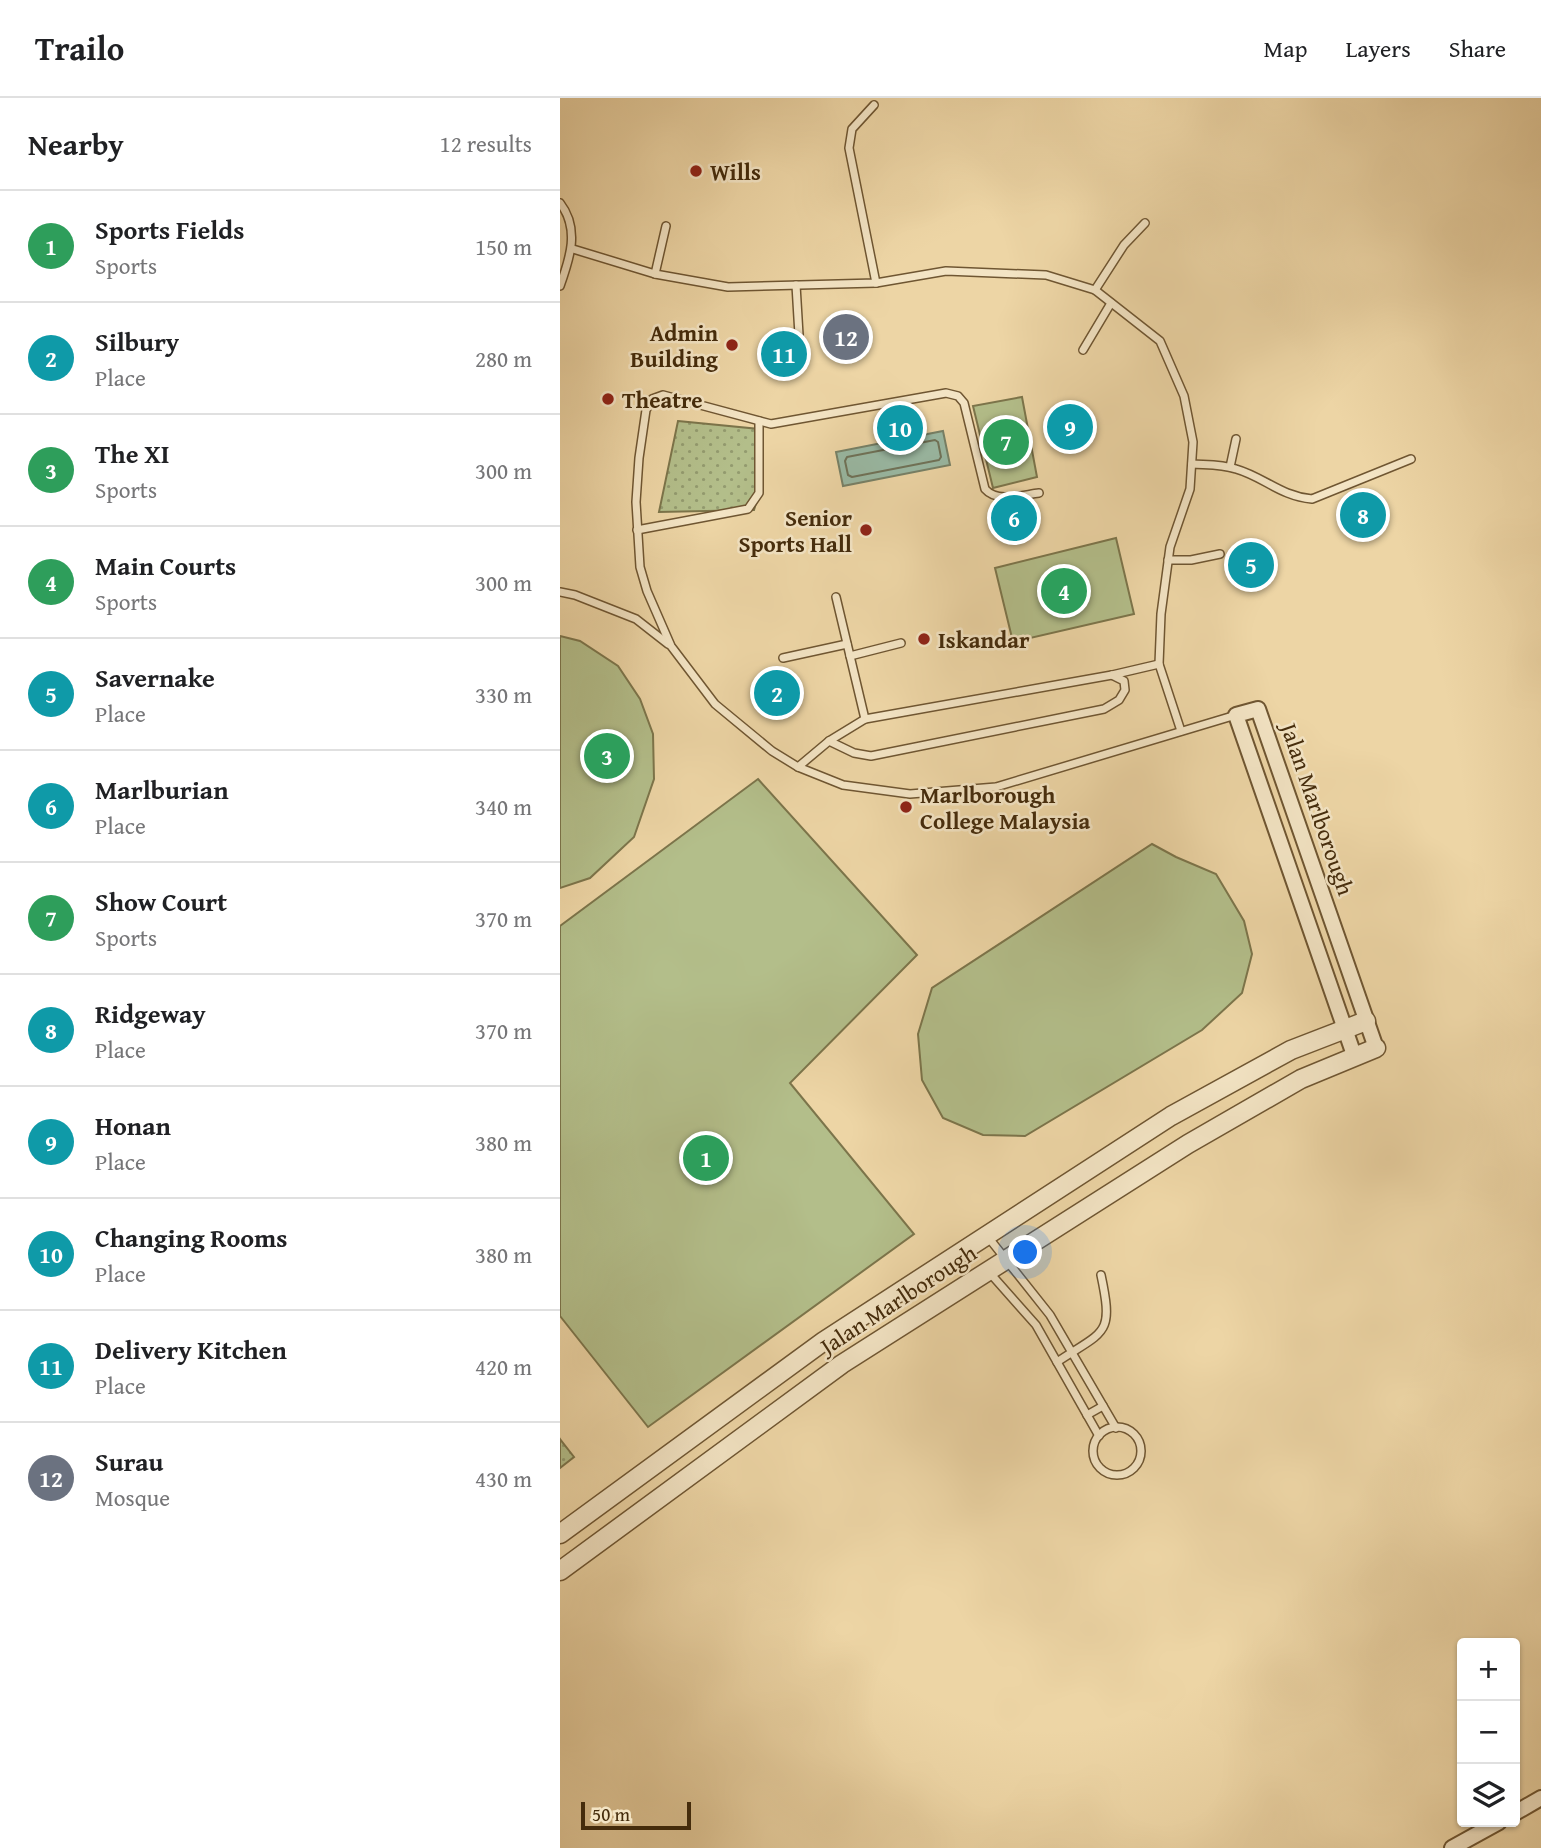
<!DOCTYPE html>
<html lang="en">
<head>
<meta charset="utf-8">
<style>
  body { margin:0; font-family:"Gentium Book Plus",serif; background:#f2f2f2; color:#202124 }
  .controls { position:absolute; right:21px; bottom:21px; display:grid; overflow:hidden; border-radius:7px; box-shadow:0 2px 5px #0004 }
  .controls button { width:63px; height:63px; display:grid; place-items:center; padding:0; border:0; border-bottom:2px solid #e0e0e0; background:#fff; color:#202124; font:35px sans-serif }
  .scale { position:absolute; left:21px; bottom:18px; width:110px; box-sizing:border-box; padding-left:7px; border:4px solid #452c0c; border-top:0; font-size:19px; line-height:24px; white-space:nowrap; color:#452c0c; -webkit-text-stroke:5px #f3e4c4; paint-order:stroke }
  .you { position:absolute; left:466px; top:1155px; width:24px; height:24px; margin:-18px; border:5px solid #fff; border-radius:50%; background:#1a73e8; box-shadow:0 0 0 10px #1a73e833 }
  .badge { display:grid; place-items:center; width:46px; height:46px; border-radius:50%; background:#db2777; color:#fff; font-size:23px; font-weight:700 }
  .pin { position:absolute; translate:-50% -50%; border:4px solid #fff; box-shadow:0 2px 7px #0006 }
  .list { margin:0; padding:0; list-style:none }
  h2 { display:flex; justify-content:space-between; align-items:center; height:91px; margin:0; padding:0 28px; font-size:30px }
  h2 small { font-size:23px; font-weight:400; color:#757577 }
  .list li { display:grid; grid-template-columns:46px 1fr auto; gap:21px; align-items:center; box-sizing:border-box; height:112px; padding:0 28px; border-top:2px solid #e0e0e0 }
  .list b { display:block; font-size:26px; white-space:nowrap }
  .list p { margin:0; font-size:23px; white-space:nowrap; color:#757577 }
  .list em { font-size:23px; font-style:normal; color:#757577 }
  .icon { flex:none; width:38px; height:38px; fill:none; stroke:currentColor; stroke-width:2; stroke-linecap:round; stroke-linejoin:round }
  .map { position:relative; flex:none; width:981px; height:1750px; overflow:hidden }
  header { display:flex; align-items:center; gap:42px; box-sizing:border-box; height:98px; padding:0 35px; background:#fff; border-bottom:2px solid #e0e0e0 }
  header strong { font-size:33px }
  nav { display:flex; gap:38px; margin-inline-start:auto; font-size:24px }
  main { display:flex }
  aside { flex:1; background:#fff }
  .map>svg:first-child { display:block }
</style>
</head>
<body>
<header>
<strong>Trailo</strong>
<nav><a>Map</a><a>Layers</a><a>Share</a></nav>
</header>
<main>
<aside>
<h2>Nearby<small>12 results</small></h2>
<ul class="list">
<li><span class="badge" style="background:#2e9e5b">1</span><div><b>Sports Fields</b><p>Sports</p></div><em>150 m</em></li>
<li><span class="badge" style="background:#0f9aa8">2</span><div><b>Silbury</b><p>Place</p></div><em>280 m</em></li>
<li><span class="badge" style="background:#2e9e5b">3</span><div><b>The XI</b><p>Sports</p></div><em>300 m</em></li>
<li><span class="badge" style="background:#2e9e5b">4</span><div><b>Main Courts</b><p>Sports</p></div><em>300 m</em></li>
<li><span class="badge" style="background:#0f9aa8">5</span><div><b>Savernake</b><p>Place</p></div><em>330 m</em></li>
<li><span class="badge" style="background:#0f9aa8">6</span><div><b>Marlburian</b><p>Place</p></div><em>340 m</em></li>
<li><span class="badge" style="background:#2e9e5b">7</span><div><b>Show Court</b><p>Sports</p></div><em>370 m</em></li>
<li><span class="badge" style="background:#0f9aa8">8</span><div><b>Ridgeway</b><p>Place</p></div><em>370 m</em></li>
<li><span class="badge" style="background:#0f9aa8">9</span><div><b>Honan</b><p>Place</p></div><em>380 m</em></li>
<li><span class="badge" style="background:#0f9aa8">10</span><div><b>Changing Rooms</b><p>Place</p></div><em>380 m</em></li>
<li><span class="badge" style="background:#0f9aa8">11</span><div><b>Delivery Kitchen</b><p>Place</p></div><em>420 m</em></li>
<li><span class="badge" style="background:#6b7280">12</span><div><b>Surau</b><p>Mosque</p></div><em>430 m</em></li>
</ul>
</aside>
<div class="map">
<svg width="981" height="1750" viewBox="0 0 981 1750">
  <defs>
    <pattern id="grass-dots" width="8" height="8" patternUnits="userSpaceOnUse" patternTransform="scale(1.75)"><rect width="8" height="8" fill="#b3be8a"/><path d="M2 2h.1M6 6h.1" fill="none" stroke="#939b6f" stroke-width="1.8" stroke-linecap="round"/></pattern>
  </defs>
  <rect width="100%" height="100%" fill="#edd5a5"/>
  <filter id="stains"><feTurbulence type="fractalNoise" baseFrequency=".00286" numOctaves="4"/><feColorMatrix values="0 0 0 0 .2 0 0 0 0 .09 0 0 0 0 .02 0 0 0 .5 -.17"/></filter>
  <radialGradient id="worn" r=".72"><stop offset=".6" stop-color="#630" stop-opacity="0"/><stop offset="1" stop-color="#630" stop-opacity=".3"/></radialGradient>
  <!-- grass -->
  <g fill="url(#grass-dots)" stroke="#7c754b" stroke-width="2">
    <path d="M118,323L199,331V395L194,412L99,414Z"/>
    <path d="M0,1341L14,1359L0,1370Z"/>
  </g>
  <!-- pitch -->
  <g fill="#b3be8a" stroke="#7c754b" stroke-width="2">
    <path d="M462,299L477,379L433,390L413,308Z"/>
    <path d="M556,440L574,516L453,544L435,470Z"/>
    <path d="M0,538L20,543L58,568L80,601L93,636L94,681L74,739L30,780L0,790Z"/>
    <path d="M198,681L357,857L230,985L354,1136L88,1329L0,1218V828Z"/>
    <path d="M592,746L616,759L656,776L684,823L692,856L682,895L642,932L465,1038L423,1037L383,1020L362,982L358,936L372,890Z"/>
  </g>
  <!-- water -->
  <path fill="#99b9a4" stroke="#778167" stroke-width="2" d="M383,333L390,367L283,388L276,354Z"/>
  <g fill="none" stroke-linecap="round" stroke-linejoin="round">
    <!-- shore -->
    <path stroke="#6f7258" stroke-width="2" d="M375,342L378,344L381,359L379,362L292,379L288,377L285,363L287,359Z"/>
    <!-- service casing -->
    <g stroke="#6f5632" stroke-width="10">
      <g id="service">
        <path d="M314,7L292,31L289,50L316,185"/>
        <path d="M0,105C20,131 10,160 0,188"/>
        <path d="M13,151L95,176L168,189L316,185L386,173L486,177L535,192L600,243L624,298L633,344L630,391L610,449L601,516L599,566L621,633"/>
        <path d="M95,176L106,128"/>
        <path d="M236,187L239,237"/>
        <path d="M535,192L564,147L585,125"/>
        <path d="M523,252L551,205"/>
        <path d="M632,366C647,367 661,366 676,371C704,379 720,398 752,401L851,361"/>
        <path d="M670,369L676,341"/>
        <path d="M479,395C462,397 437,405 425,391L404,305L398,298L386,295L211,326L103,297L92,301L86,312L79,360L76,404L80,469L87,493L111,548L155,606L212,653L238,669L283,687L350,696L436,689L676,617"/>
        <path d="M77,432L188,411L199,395V323"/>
        <path d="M608,462H631L660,456"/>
        <path d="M0,494L15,497L76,521L108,546"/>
        <path d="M276,499L305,621"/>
        <path d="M290,558L341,545"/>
        <path d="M223,560L287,546"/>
        <path d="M269,643L294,655L311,658L544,611L559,602L565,592L564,583L552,577"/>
        <path d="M238,669L269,643L305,621L552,577L599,566"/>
        <path d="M428,1139L490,1217L556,1330"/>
        <path d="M429,1174L476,1227L539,1338"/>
        <path d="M497,1264C545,1232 554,1238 541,1177"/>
        <path d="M527,1317L543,1308"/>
        <circle cx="557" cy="1353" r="24"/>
      </g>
    </g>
    <!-- minor casing -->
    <g stroke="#6f5632" stroke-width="18">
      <g id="minor">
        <path d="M794,957L676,617L698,611L816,950"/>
        <path d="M955,1715L981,1700"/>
        <path d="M892,1750L939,1724"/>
      </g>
    </g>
    <!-- tertiary casing -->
    <g stroke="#6f5632" stroke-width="21">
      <g id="tertiary">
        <path d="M0,1436L264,1243L611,1018L731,952L806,923"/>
        <path d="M0,1473L282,1266L628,1046L741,981L816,950"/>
      </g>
    </g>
    <!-- service -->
    <use href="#service" stroke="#f3e4c4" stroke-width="7"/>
    <!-- minor -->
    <use href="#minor" stroke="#f3e4c4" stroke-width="14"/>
    <!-- tertiary -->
    <use href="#tertiary" stroke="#f3e4c4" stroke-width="18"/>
  </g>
  <!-- markers -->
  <g fill="#8f2418" stroke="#f3e4c4" stroke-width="2.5">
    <circle cx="136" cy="73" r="7"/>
    <circle cx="172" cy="247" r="7"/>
    <circle cx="48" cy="301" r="7"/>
    <circle cx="306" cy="432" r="7"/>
    <circle cx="364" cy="541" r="7"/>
    <circle cx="346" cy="709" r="7"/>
  </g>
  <g text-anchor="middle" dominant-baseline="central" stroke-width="5" stroke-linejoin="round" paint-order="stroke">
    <!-- poi labels -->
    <g font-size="23" font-weight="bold" fill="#452c0c" stroke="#f3e4c4" text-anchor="start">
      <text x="150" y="73">Wills</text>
      <text x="158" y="234" text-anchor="end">Admin<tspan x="158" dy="26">Building</tspan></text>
      <text x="62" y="301">Theatre</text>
      <text x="292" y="419" text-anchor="end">Senior<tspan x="292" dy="26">Sports Hall</tspan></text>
      <text x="378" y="541">Iskandar</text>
      <text x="360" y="696">Marlborough<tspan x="360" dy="26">College Malaysia</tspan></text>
    </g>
    <!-- street labels -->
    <g font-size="23" fill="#452c0c" stroke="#f3e4c4">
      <text transform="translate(758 711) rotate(71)">Jalan Marlborough</text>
      <text transform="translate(338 1201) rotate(-33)">Jalan Marlborough</text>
    </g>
  </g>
  <rect width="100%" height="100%" filter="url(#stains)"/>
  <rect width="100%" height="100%" fill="url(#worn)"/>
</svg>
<div class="controls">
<button>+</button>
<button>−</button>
<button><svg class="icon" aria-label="layers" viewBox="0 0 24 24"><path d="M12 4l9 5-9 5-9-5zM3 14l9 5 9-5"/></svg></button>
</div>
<div class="scale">50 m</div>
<div class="you"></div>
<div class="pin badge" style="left:146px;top:1060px;background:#2e9e5b">1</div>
<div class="pin badge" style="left:217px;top:595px;background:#0f9aa8">2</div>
<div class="pin badge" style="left:47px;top:658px;background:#2e9e5b">3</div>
<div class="pin badge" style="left:504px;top:493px;background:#2e9e5b">4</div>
<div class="pin badge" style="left:691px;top:467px;background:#0f9aa8">5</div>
<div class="pin badge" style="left:454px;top:420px;background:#0f9aa8">6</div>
<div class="pin badge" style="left:446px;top:344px;background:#2e9e5b">7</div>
<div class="pin badge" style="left:803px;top:417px;background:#0f9aa8">8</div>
<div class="pin badge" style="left:510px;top:329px;background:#0f9aa8">9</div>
<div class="pin badge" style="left:340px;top:330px;background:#0f9aa8">10</div>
<div class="pin badge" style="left:224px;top:256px;background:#0f9aa8">11</div>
<div class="pin badge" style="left:286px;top:239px;background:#6b7280">12</div>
</div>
</main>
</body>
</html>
